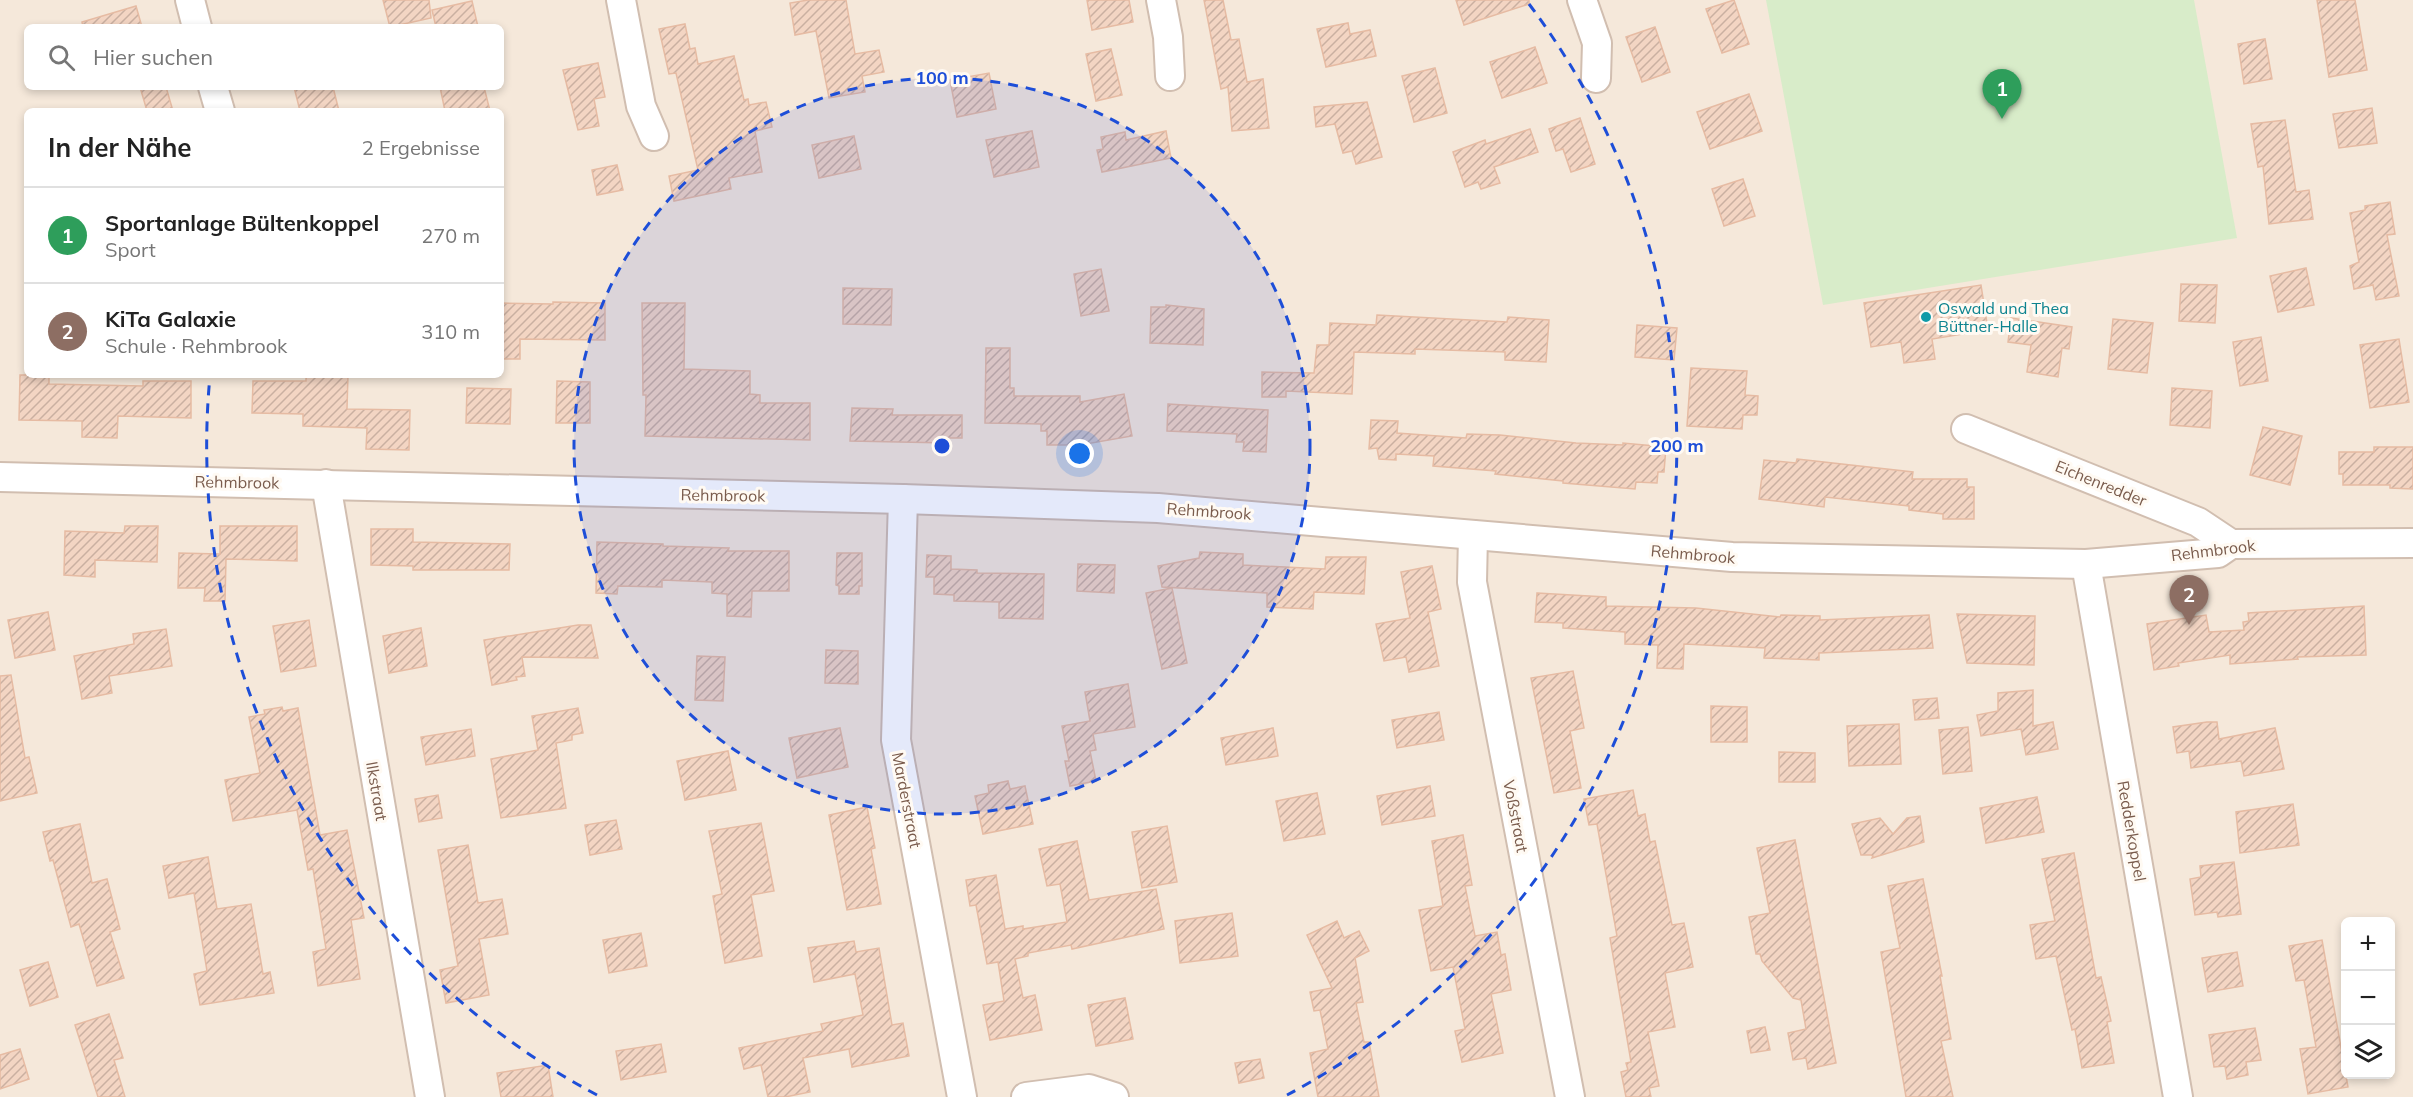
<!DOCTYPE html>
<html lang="de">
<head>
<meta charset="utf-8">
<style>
  body { margin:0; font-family:Mulish,sans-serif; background:#f2f2f2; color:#222 }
  .controls { position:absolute; right:18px; bottom:18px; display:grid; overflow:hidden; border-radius:9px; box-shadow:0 3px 9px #0003 }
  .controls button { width:54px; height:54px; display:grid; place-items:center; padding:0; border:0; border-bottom:2px solid #e0e0e0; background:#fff; color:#222; font:30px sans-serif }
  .you { position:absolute; left:1080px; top:454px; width:21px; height:21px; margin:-15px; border:4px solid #fff; border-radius:50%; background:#1a73e8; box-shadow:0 0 0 9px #1a73e833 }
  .badge { display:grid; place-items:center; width:39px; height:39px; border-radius:50%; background:#e76f51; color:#fff; font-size:20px; font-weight:700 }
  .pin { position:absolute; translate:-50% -50px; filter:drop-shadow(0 2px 3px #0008) }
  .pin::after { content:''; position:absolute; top:32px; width:21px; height:18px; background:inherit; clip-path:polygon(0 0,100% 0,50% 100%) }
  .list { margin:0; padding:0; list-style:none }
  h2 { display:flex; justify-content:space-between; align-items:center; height:78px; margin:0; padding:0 24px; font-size:26px }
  h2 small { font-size:20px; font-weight:400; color:#767676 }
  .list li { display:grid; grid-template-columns:39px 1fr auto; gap:18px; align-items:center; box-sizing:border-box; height:96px; padding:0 24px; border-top:2px solid #e0e0e0 }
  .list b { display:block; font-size:22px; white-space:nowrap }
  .list p { margin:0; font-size:20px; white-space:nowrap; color:#767676 }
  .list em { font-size:20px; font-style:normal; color:#767676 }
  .icon { flex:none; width:33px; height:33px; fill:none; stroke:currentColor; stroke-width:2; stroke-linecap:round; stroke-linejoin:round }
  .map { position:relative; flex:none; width:2413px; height:1097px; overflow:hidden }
  .search { position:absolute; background:#fff; box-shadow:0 3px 9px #0003; left:24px; top:24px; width:480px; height:66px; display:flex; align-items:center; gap:15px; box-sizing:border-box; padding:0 21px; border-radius:9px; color:#767676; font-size:22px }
  .panel { position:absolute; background:#fff; box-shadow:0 3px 9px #0003; left:24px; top:108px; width:480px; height:270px; border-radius:9px }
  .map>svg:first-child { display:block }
</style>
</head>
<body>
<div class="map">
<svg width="2413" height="1097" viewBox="0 0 2413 1097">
  <defs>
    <pattern id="building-hatch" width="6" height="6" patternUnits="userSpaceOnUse" patternTransform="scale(1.5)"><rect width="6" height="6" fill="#f3d5c3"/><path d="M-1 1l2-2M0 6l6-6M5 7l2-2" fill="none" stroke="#cab0a1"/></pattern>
  </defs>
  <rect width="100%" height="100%" fill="#fdf6ec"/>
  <!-- residential -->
  <path fill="#f5e8da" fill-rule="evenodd" d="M0,0H2413V1097H0ZM27,27H501V87H27ZM27,111H501V375H27ZM2346,922H2390V1074H2346Z"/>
  <!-- pitch -->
  <path fill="#d8ecc9" d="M1766,0H2194L2237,238L1823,305Z"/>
  <!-- building -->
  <g fill="url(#building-hatch)" stroke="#e6bba3" stroke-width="1.5">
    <path d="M383,0H429L431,18L390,27Z"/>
    <path d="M808,0H846L855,54L879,50L884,72L862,76L865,92L829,98L816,31L795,35L790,3Z"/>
    <path d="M1087,0H1129L1133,22L1092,30Z"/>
    <path d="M1204,0H1223L1231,40L1239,39L1247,82L1263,79L1269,128L1232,131L1228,87L1221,89Z"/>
    <path d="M1456,0H1529V4L1464,25Z"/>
    <path d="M1734,0L1749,44L1722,53L1706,9Z"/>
    <path d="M2317,0H2355L2367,70L2329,77Z"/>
    <path d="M472,1L478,27H436L432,10Z"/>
    <path d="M136,6L142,27H83L82,22Z"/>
    <path d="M1348,23L1350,34L1370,30L1376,56L1326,67L1317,29Z"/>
    <path d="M685,24L690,49L695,48L698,64L734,56L744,100L748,99L749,105L766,102L772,127L755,131L762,172L729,178L731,189L674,201L669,176L698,170L676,73L669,74L659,29Z"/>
    <path d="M1655,27L1670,72L1642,82L1626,37Z"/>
    <path d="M2265,39L2272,79L2244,84L2238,44Z"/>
    <path d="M1535,47L1547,83L1502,98L1490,62Z"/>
    <path d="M1111,49L1122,95L1096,101L1086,54Z"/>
    <path d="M598,63L605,97L594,99L599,126L578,130L563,70Z"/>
    <path d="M1435,68L1447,113L1414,122L1402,76Z"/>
    <path d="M989,73L996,109L957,117L950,80Z"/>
    <path d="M140,87H166L173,111H147Z"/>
    <path d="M294,87H333L339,111H300Z"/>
    <path d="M440,87H484L490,111H445Z"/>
    <path d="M1749,94L1762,131L1710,149L1697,112Z"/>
    <path d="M1367,102L1382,157L1356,164L1352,151L1343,153L1335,124L1316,127L1314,107Z"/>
    <path d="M2372,108L2377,143L2339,148L2333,114Z"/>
    <path d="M1580,118L1595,164L1571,172L1563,149L1556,151L1549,129Z"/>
    <path d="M2285,120L2296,192L2309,190L2313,219L2269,224L2263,166L2258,167L2251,124Z"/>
    <path d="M1530,129L1538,152L1494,167L1500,183L1481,189L1478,182L1465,187L1453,152L1485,140L1486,144Z"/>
    <path d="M1032,131L1039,167L994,177L986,140Z"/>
    <path d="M1166,131L1171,158L1102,172L1097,150L1103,149L1101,137L1125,132L1126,140Z"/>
    <path d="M854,136L861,169L819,178L812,145Z"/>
    <path d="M617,165L623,190L597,195L592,170Z"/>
    <path d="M1743,179L1755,216L1724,226L1712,189Z"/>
    <path d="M2390,202L2395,234L2387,235L2399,296L2376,300L2373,285L2354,289L2350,266L2359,262L2350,213L2365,210V206Z"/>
    <path d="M2306,268L2314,305L2278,312L2270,276Z"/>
    <path d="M1101,269L1109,311L1081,316L1074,274Z"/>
    <path d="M2181,284L2217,285L2215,323L2179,321Z"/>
    <path d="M1981,285L1988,330L1932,339L1935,359L1904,363L1901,342L1871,347L1864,303Z"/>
    <path d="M843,288L892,289L891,325L843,324Z"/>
    <path d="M553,302L605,303V340L520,339V359H501V303L553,304Z"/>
    <path d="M642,303H685L684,369L750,371V394L760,395V403H810V440L645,436L646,395H643Z"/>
    <path d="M1166,305L1204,309L1203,345L1150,343L1151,307H1166Z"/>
    <path d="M1377,315L1507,322L1508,317L1549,320L1546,362L1505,360V352L1415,349V354L1354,352L1352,394L1286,391V397H1262V372L1314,373L1317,345H1329L1330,323L1376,325Z"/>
    <path d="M2011,318L2072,327L2069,349L2062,348L2058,377L2027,372L2031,345L2008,342Z"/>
    <path d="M2113,319L2153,323L2147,373L2108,369Z"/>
    <path d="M1637,325L1677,328L1674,360L1635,357Z"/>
    <path d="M2261,337L2268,381L2240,386L2233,342Z"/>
    <path d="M2399,339L2409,402L2370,408L2360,345Z"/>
    <path d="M986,348H1010V388H1014V396H1080V402L1124,394L1132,436L1080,445H1047V431H1041V424L985,423Z"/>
    <path d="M1691,368L1747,371L1745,395L1758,396L1757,415H1743L1742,429L1687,426Z"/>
    <path d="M20,375H49V384L143,386V381H191V418L118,416L117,438L82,437V421L19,420Z"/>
    <path d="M306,375H348L347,409L410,410L409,450L366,449L367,428L303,426V414L252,413L253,381H306Z"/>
    <path d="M557,381L590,382V423H556Z"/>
    <path d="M467,388L511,389L510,424L466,423Z"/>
    <path d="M2172,388L2212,391L2210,428L2170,425Z"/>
    <path d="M1168,404L1268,410L1266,452L1243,451L1244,442H1236L1237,434L1167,431Z"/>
    <path d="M852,408L893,409L892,415H962V438H948V443L850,441Z"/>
    <path d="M1371,420L1398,421L1397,433L1466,438L1467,434L1500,435L1576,443L1623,445V443L1666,447L1664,472H1658L1657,483L1636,482L1635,489L1563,483V481L1495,474L1496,471L1433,466L1434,456L1396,454V460L1379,459L1377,448L1369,449Z"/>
    <path d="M2263,427L2302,436L2290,485L2250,475Z"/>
    <path d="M2374,447H2413V489L2390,488V485H2343V474H2339V452H2374Z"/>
    <path d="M1797,459L1913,472L1912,479H1967V487H1974V519H1943V514L1909,510V506L1825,497L1824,507L1759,499L1764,460L1796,463Z"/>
    <path d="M125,526H158L157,562L95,560V577L64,575L65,531L124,533Z"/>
    <path d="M220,526H297V561L226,559L225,601H204L205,588H178L179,553L220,554Z"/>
    <path d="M371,529H413V542L510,544L509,570H413V566L371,565Z"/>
    <path d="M597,542L663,544V546L729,548L728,551H789V591H752L751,617L727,616V594L712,593V582L662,580V587L618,586L617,594L596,593Z"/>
    <path d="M1200,552L1243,554V565L1325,569L1326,557H1366L1364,594L1314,592L1313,609L1267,607V593L1162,587L1158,566L1199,558Z"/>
    <path d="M837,553H862V586H859V594H839V586L836,585Z"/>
    <path d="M927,555L951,556V569L977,570V573L1044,574L1043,619L999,618V602L954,601V595L934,594V577H926Z"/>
    <path d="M1078,564L1115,565L1114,593L1077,591Z"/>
    <path d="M1432,566L1441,609L1428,612L1439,666L1409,672L1406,657L1384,661L1376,624L1410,618L1401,572Z"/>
    <path d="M1172,588L1187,663L1162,669L1146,593Z"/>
    <path d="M1537,593L1606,597V606L1696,608L1780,617L1781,615L1820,616V620L1929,615L1933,648L1819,653V660L1764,658L1765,648L1684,644L1683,669L1657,668L1658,645L1625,644V632L1563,628V623L1535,622Z"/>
    <path d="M2364,606L2366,655L2297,657L2298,659L2230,664V655L2178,663L2179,666L2154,670L2147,624L2206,615L2209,632L2244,630L2243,622L2249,621L2248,613Z"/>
    <path d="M48,612L55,650L15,658L8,620Z"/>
    <path d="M1957,614L2035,616L2034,665L1967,663Z"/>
    <path d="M309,620L316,666L281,672L273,626Z"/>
    <path d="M578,625H591L598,658L522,657L525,676L516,677L517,680L492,685L484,640Z"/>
    <path d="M421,628L427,666L389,673L383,636Z"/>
    <path d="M166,629L172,666L109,676L112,693L82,699L74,656L134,644L133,634Z"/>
    <path d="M826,650L858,651V684L825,683Z"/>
    <path d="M697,656L725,657L723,701L695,700Z"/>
    <path d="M1573,671L1584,728L1570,731L1581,788L1554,793L1531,678Z"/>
    <path d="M11,675L25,758L29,757L37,793L0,801V676Z"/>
    <path d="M1128,684L1135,727L1093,734L1096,750L1090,751L1096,781L1070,786L1065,761H1069L1062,726L1090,721L1085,692Z"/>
    <path d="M2033,690V726L2053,722L2058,749L2026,755L2021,729L1981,736L1977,715L1998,711V693Z"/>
    <path d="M1937,698L1939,718L1915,720L1913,700Z"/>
    <path d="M1711,706L1747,707V742H1711Z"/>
    <path d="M282,707L283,711L298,708L320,835L347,830L364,918L351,920L360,979L318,986L313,952L326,949L313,869L308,870L297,810L233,821L225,780L260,773L249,717L265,714L264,710Z"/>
    <path d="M578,708L583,733L572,735V740L556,743L566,808L501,818L491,759L538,750L532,716Z"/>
    <path d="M1439,712L1444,740L1397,748L1392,720Z"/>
    <path d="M2207,722H2217L2219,739L2275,728L2284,769L2244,776L2241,761L2191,768L2189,751L2177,753L2173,727Z"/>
    <path d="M1899,724L1901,764L1849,766L1847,726Z"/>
    <path d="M1968,727L1972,771L1943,774L1939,730Z"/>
    <path d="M840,728L848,767L797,778L789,738Z"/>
    <path d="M1273,728L1278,756L1226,765L1221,738Z"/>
    <path d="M471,729L475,756L426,765L421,737Z"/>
    <path d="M728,751L736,790L685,800L677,761Z"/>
    <path d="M1779,752L1815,753V782H1779Z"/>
    <path d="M1008,781L1010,789L1025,786L1033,824L983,834L975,796L989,793L988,785Z"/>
    <path d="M1430,786L1435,816L1382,825L1377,796Z"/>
    <path d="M1633,790L1638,816L1645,814L1650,842L1655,841L1672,925L1684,923L1693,967L1665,973L1675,1027L1648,1032L1659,1086L1649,1088L1651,1097H1626L1621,1072L1628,1070L1626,1063L1631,1062L1610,938L1617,936L1597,824L1589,825L1584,799Z"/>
    <path d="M1317,793L1325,834L1284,841L1276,801Z"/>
    <path d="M438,795L442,818L419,822L415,799Z"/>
    <path d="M2037,797L2044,832L1986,843L1980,808Z"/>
    <path d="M2293,804L2299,845L2240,853L2236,812Z"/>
    <path d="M867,807L875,848L871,849L881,904L847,910L829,815Z"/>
    <path d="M1920,816L1924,842L1872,858L1873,856L1871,855H1861L1852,824L1880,818L1893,834L1907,818Z"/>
    <path d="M616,820L622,849L590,855L585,825Z"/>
    <path d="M761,823L774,891L751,895L762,956L725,963L713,896L722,894L709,831Z"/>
    <path d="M80,824L92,883L107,879L120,929L110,932L124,978L97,986L79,924L71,927L53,860L50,861L43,832Z"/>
    <path d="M1167,826L1177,882L1142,888L1132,832Z"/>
    <path d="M1463,835L1472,885L1465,886L1475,936L1497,932L1501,955L1505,954L1511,990L1491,994L1503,1053L1462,1062L1455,1031L1465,1029L1453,967L1431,971L1419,910L1443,906L1432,841Z"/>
    <path d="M1795,840L1836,1063L1808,1069L1806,1058L1793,1060L1788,1033L1806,1029L1801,1000L1793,998L1762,961L1760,954H1756L1749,917L1770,913L1757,848Z"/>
    <path d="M1077,841L1089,900L1156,889L1164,929L1072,949L1071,945L1028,953V956L1015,959L1023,998L1035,995L1042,1030L990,1040L983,1005L1004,1001L998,962L987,964L976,905L970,906L966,880L996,875L1005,929L1023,926V929L1067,922L1060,884L1047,886L1039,849Z"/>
    <path d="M468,845L478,903L502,899L508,934L479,939L489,995L446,1003L440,970L458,966L438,850Z"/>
    <path d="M2074,853L2096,978L2101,977L2111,1021L2107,1022L2114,1063L2082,1068L2075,1029L2072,1030L2056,956L2036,959L2030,925L2055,921L2042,859Z"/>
    <path d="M208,857L217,909L251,904L263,974L270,972L274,993L200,1005L194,974L207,971L194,893L169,898L163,866Z"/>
    <path d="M2234,862L2241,914L2218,917L2217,912L2195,915L2190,879L2201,877L2200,866Z"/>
    <path d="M1923,879L1942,976H1940L1951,1039L1941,1041L1953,1097H1906L1881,952L1900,948L1888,886Z"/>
    <path d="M1232,913L1238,956L1180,963L1175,921Z"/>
    <path d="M1337,921L1344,938L1359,931L1369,951L1355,958L1363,1002L1356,1003L1364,1042H1369L1379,1097H1318L1310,1053L1328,1049L1320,1010L1314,1011L1310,992L1332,988L1307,935Z"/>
    <path d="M641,933L647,966L609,973L603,940Z"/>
    <path d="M2322,940L2348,1087L2308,1094L2300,1049L2316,1047L2304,980L2296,981L2289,946Z"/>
    <path d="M854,941L856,952L879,948L892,1025L903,1023L909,1056L852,1067L849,1049L803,1058L810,1092L785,1097H768L761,1065L744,1069L739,1048L823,1031L821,1024L863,1015L855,974L814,982L808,948Z"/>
    <path d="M2237,952L2243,986L2208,992L2202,958Z"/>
    <path d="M48,962L58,997L30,1006L20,970Z"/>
    <path d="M1125,998L1133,1039L1096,1046L1088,1005Z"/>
    <path d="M109,1014L123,1058L114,1060L125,1097H98L75,1025Z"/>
    <path d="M1765,1027L1770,1050L1751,1053L1747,1031Z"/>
    <path d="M2255,1028L2261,1060L2246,1062L2248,1075L2227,1079L2225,1066L2214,1067L2209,1035Z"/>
    <path d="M661,1044L666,1072L621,1080L616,1051Z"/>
    <path d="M20,1049L29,1079L0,1089V1055Z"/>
    <path d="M1260,1059L1264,1078L1239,1083L1235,1063Z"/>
    <path d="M548,1065L553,1097H501L497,1073Z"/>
  </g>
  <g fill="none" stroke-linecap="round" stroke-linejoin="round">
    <!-- minor casing -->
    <g stroke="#d1beb0" stroke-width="32">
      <g id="minor">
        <path d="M190,0L197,27"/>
        <path d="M621,0L641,106L654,136"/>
        <path d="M1161,0L1168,37L1170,76"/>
        <path d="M1582,0L1597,43L1596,78"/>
        <path d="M213,87L220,111"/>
        <path d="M1966,429L2198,522L2231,544"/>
        <path d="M0,477L903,499L1158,508L1732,557L2086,564L2218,553L2231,544L2413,543"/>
        <path d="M326,484L430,1097"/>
        <path d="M903,499L896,740L962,1097"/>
        <path d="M1473,535L1472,582L1570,1097"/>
        <path d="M2086,564L2178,1097"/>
        <path d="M1026,1097L1089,1089L1114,1097"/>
      </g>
    </g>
    <!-- minor -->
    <use href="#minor" stroke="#fff" stroke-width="28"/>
  </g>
  <!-- distance rings -->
  <circle cx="942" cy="446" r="368" fill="#1d4ed8" fill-opacity=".12"/>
  <g fill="none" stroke="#1d4ed8" stroke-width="3" stroke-dasharray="10 8">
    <circle cx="942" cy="446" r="368"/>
    <path d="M597 1095A735 735 0 0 1 210 376M1529 4A735 735 0 0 1 1287 1095"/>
  </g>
  <!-- markers -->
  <circle fill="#0f9aa8" stroke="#fffaf3" stroke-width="2" cx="1926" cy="317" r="6"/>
  <g text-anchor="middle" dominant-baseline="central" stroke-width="6" stroke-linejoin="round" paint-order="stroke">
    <!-- culture labels -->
    <g font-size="16" fill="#0d838f" stroke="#fffaf3" text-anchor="start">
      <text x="1938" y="308">Oswald und Thea<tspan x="1938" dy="18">Büttner-Halle</tspan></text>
    </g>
    <!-- street labels -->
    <g font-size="16" fill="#7a5c4d" stroke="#fffaf3">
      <text transform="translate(237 482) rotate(1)">Rehmbrook</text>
      <text transform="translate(2101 483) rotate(22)">Eichenredder</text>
      <text transform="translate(723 495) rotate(1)">Rehmbrook</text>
      <text transform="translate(1209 511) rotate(4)">Rehmbrook</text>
      <text transform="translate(2213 550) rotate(-7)">Rehmbrook</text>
      <text transform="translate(1693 554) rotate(5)">Rehmbrook</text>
      <text transform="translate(377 791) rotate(80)">Ilkstraat</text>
      <text transform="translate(907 800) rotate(79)">Marderstraat</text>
      <text transform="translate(1516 816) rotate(79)">Voßstraat</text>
      <text transform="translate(2132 831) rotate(80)">Redderkoppel</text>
    </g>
  </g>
  <circle cx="942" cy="446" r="9" fill="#1d4ed8" stroke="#fffaf3" stroke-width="3"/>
  <g font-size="18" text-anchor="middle" font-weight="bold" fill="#1d4ed8" stroke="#fffaf3" stroke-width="6" stroke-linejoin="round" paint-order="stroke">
    <text x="942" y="84">100 m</text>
    <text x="1677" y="452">200 m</text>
  </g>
</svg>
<div class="controls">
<button>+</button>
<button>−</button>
<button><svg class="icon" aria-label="layers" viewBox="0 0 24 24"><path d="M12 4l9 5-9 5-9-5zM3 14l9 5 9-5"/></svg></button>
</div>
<div class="you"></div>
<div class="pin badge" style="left:2002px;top:119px;background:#2e9e5b">1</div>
<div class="pin badge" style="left:2189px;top:625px;background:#8d6e63">2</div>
<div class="search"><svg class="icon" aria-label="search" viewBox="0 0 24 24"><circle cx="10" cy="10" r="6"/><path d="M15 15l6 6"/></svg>Hier suchen</div>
<section class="panel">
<h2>In der Nähe<small>2 Ergebnisse</small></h2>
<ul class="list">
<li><span class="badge" style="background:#2e9e5b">1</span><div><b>Sportanlage Bültenkoppel</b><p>Sport</p></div><em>270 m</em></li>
<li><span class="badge" style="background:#8d6e63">2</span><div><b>KiTa Galaxie</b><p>Schule · Rehmbrook</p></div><em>310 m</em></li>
</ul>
</section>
</div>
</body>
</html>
